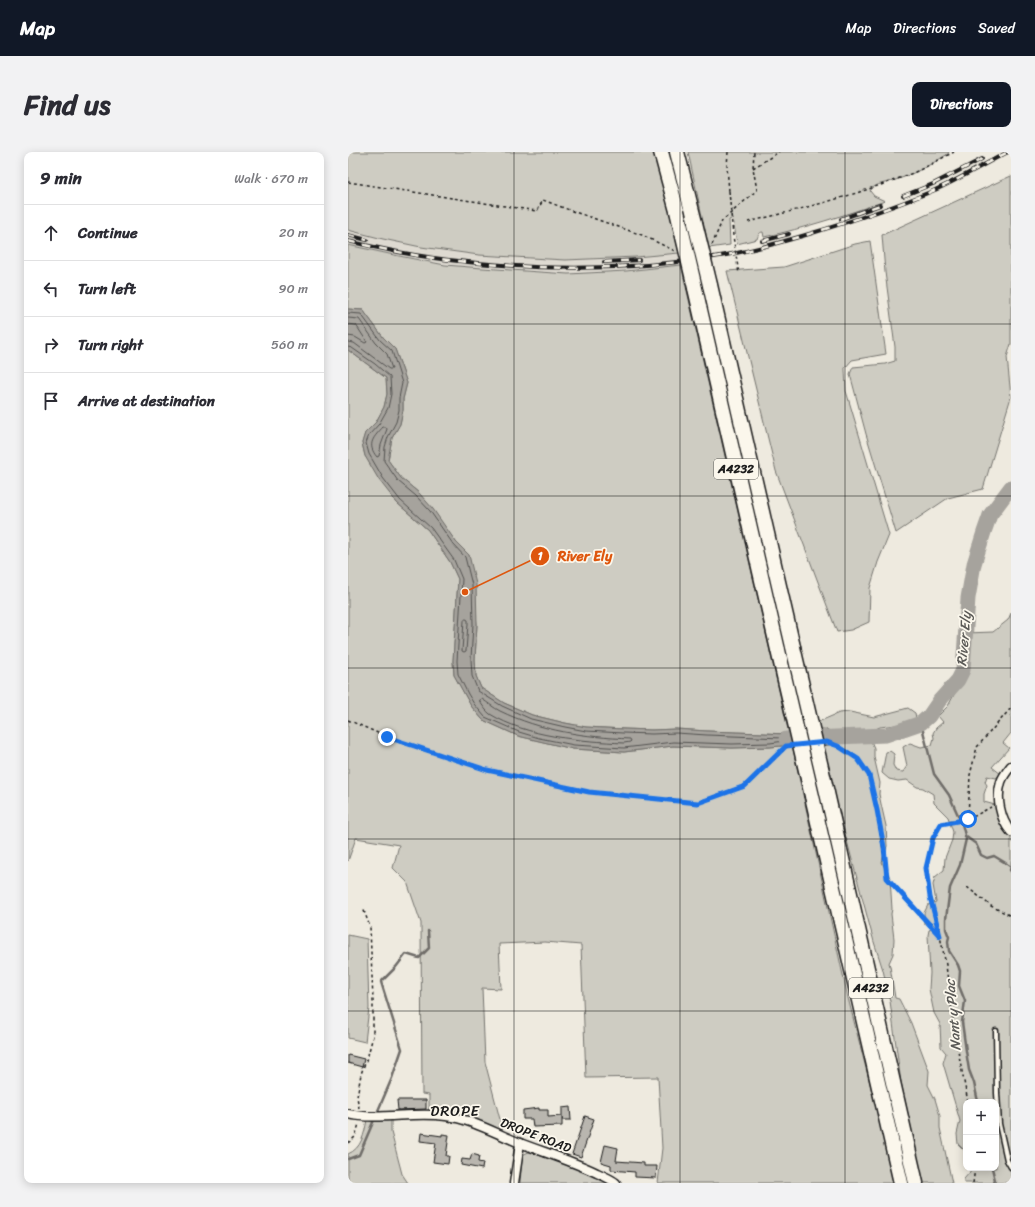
<!DOCTYPE html>
<html lang="en">
<head>
<meta charset="utf-8">
<style>
  body { margin:0; font-family:Sriracha,sans-serif; background:#f2f2f3; color:#2b2b33 }
  .controls { position:absolute; right:12px; bottom:12px; display:grid; overflow:hidden; border-radius:8px; box-shadow:0 2px 10px #0003 }
  .controls button { width:36px; height:36px; display:grid; place-items:center; padding:0; border:0; border-bottom:1px solid #e1e1e2; background:#fff; color:#2b2b33; font:20px sans-serif }
  .stop { position:absolute; width:12px; height:12px; margin:-9px; border:3px solid #1a73e8; border-radius:50%; background:#fff }
  .stop.end { background:#1a73e8; border-color:#fff; box-shadow:0 1px 4px #0008 }
  .list { margin:0; padding:0; list-style:none }
  h2 { display:flex; justify-content:space-between; align-items:center; height:52px; margin:0; padding:0 16px; font-size:17px }
  h2 small { font-size:13px; font-weight:400; color:#7c7c81 }
  .list li { display:grid; grid-template-columns:26px 1fr auto; gap:12px; align-items:center; box-sizing:border-box; height:56px; padding:0 16px; border-top:1px solid #e1e1e2 }
  .list b { display:block; font-size:15px; white-space:nowrap }
  .list em { font-size:13px; font-style:normal; color:#7c7c81 }
  .icon { flex:none; width:22px; height:22px; fill:none; stroke:currentColor; stroke-width:2; stroke-linecap:round; stroke-linejoin:round }
  .map { position:relative; flex:none; width:663px; height:1031px; overflow:hidden; border-radius:8px }
  header { display:flex; align-items:center; gap:24px; box-sizing:border-box; height:56px; padding:0 20px; background:#111827; color:#fff }
  header strong { font-size:19px }
  nav { display:flex; gap:22px; margin-inline-start:auto; font-size:14px }
  .intro { display:flex; align-items:center; justify-content:space-between; box-sizing:border-box; height:96px; padding:0 24px }
  h1 { margin:0; font-size:28px }
  .button { padding:10px 18px; border-radius:8px; background:#111827; color:#fff; font-size:14px; font-weight:700 }
  main { display:flex; gap:24px; padding:0 24px }
  aside { flex:1; background:#fff; border-radius:8px; box-shadow:0 2px 10px #0003 }
  .map>svg:first-child { display:block }
</style>
</head>
<body>
<header>
<strong>Map</strong>
<nav><a>Map</a><a>Directions</a><a>Saved</a></nav>
</header>
<div class="intro"><h1>Find us</h1><a class="button">Directions</a></div>
<main>
<aside>
<h2>9 min<small>Walk · 670 m</small></h2>
<ul class="list">
<li><svg class="icon" aria-label="ahead" viewBox="0 0 24 24"><path d="M12 20V5M6 11l6-6 6 6"/></svg><div><b>Continue</b></div><em>20 m</em></li>
<li><svg class="icon" aria-label="left" viewBox="0 0 24 24"><path d="M17 20v-9H6M10 6l-5 5 5 5"/></svg><div><b>Turn left</b></div><em>90 m</em></li>
<li><svg class="icon" aria-label="right" viewBox="0 0 24 24"><path d="M7 20v-9h11M14 6l5 5-5 5"/></svg><div><b>Turn right</b></div><em>560 m</em></li>
<li><svg class="icon" aria-label="arrive" viewBox="0 0 24 24"><path d="M6 21V4h12l-3 4 3 4H6"/></svg><div><b>Arrive at destination</b></div></li>
</ul>
</aside>
<div class="map">
<svg width="663" height="1031" viewBox="0 0 663 1031">
  <rect width="100%" height="100%" fill="#eeeadf"/>
  <filter id="ink" filterUnits="userSpaceOnUse"><feTurbulence type="fractalNoise" baseFrequency=".025" numOctaves="2"/><feDisplacementMap in="SourceGraphic" scale="8" xChannelSelector="R" yChannelSelector="G"/><feConvolveMatrix kernelMatrix="1 2 1 2 8 2 1 2 1" color-interpolation-filters="sRGB"/></filter>
  <g filter="url(#ink)">
    <!-- built -->
    <path fill="#dedad1" d="M0,78L35,87L73,95L131,103L217,108L288,105L331,101L333,113L278,119L220,122L134,116L97,113L46,103L0,93Z"/>
    <!-- green -->
    <g fill="#ceccc2" stroke="#75746f">
      <path d="M0,0H307L312,17L331,101L288,105L217,108L131,103L73,95L35,87L0,78Z"/>
      <path d="M340,0H601L600,2C580,14 563,24 541,30C533,32 527,32 522,39L526,44L537,49C497,63 457,76 416,85L415,80C411,80 410,84 409,87L389,92L385,66L381,68L382,93L361,96Z"/>
      <path d="M663,24V192L659,205L663,245L635,337L600,346L548,381L518,282L502,222L505,215L537,212L547,209V195L537,120L534,83Z"/>
      <path d="M522,89L538,202L504,208L497,216L498,239L541,383L530,410L522,436L521,470L503,478L489,480L428,319L379,119L436,115L507,92Z"/>
      <path d="M0,93L46,103L97,113L134,116L220,122L278,119L333,113L441,582L359,579L328,577L304,578L276,577L238,575L217,571L184,563L156,551L133,536L128,524L127,507L129,472L121,403L108,390L71,341L53,326L40,308L44,286L52,272L55,258V247L59,231L47,197L35,185L15,158L0,157Z"/>
      <path d="M0,198L38,226L39,242L36,255L28,270L17,281L14,291L17,304L49,351L80,378L102,410L110,427L105,509L106,523L123,554L135,568L170,584L225,597L276,600L325,594L384,596L422,595L444,593L500,846L535,983L546,1031H310L314,996L310,925L238,926L233,793L197,790L151,792L153,837L134,836L137,910L155,979L97,960L81,959V943L74,942L73,771L59,730L45,716L51,693L8,686L0,709Z"/>
      <path d="M663,461V581L655,591L661,596L644,615L653,622L648,626L639,624L637,630L639,633L636,642V650L647,653V637H648L658,680L663,686V1031H616V1027L622,1020V1016H648V950H618V1000L610,992L609,982L612,969L595,911L598,901L593,895L592,872L586,861L581,837L582,821L580,783L581,778L588,775L585,772L576,771V761L580,753L588,750L585,733L587,725L596,718L597,706L604,688L605,680L600,665L586,651L585,642L575,636L569,635L559,628L550,629L541,627L534,621L538,600L542,599L546,602L545,613L548,619L555,620L559,614L555,595L562,591L573,595L584,593L586,586L585,581L588,576L595,570L590,564L600,554L608,539L615,532L617,526L615,525L619,481L645,480L660,468Z"/>
      <path d="M560,556L567,561L568,566L564,571L532,575L525,578L492,581L484,580L478,577H472L470,570L491,561L502,560L526,565Z"/>
      <path d="M508,586L523,589L526,596V605L532,631L531,642L533,652L538,674L539,694L534,710L542,726L544,757L543,762L546,787L545,802L541,811L542,814L547,846L551,847L563,871L581,919L580,933L587,947L592,964V976L604,1031H575L553,930L542,849L535,818L526,790L487,644L476,594L481,593L491,587Z"/>
      <path d="M0,783L19,787L21,856L17,890L0,886Z"/>
      <path d="M43,967V980L54,1022L60,1031H0V1002C14,996 16,982 19,968Z"/>
      <path d="M181,1000L229,1016L260,1031H172L174,1007L176,1002Z"/>
    </g>
    <!-- water -->
    <path fill="#a6a39d" stroke="#6f6d69" d="M0,157L15,158L35,185L47,197L59,231L55,247V258L52,272L44,286L40,308L53,326L71,341L85,357L108,390L121,403L128,432L129,472L127,507L128,524L133,536L156,551L184,563L217,571L238,575L276,577L304,578L328,577L359,579L441,582L444,593L422,595L384,596L325,594L276,600L225,597L170,584L135,568L123,554L106,523L105,509L110,427L102,410L80,378L49,351L31,328L17,304L14,291L17,281L28,270L36,255L39,242L38,226L0,198Z"/>
    <g fill="none" stroke-linecap="round" stroke-linejoin="round">
      <!-- shore -->
      <g stroke="#535250" stroke-width="1">
        <path d="M0,161L13,162L32,188L44,199L54,231L51,246V258L48,270L40,285L37,295L36,309L50,329L68,344L82,359L105,392L117,405L124,433L125,472L123,507L124,524L130,539L154,554L183,567L217,575L238,579L275,581L304,582L328,581L359,583L434,586L436,587V589L422,591L384,592L325,590L276,596L226,593L191,586L171,580L137,565L126,552L120,542L110,522L109,509L114,427L106,408L83,376L52,348L35,326L21,302L18,291L21,283L31,272L40,256L43,242L42,225L27,212L4,196L0,195"/>
        <path d="M0,166L11,167L28,191L39,202L44,217H41L6,191L0,190"/>
        <path d="M0,172L8,173L19,190L17,191L7,185L0,184"/>
        <path d="M35,275H38L39,277L33,293L31,304L29,305C18,292 26,285 35,275Z"/>
        <path d="M118,467L120,468V472L118,499L116,500L114,499L116,469Z"/>
        <path d="M132,548L134,547C140,551 146,556 152,559C193,579 237,585 282,587L283,589L282,590L276,591C233,589 179,585 142,562C138,559 135,554 132,550Z"/>
      </g>
      <!-- stream -->
      <g stroke="#6f6d69" stroke-width="2.5">
        <path d="M573,571L586,622L601,643L614,672L618,687L612,713L602,736L598,767V777L601,785L600,789L601,799L610,813L612,819L611,834L617,849L614,870L618,899L621,918L626,931L630,950"/>
        <path d="M617,684L628,692L633,703L639,706L646,704L656,710L663,715L662,718L663,719"/>
        <path d="M0,1007L11,1003L44,926L54,897L33,830L48,815L58,802L71,806L81,796L80,779"/>
        <path d="M644,1016L647,1028L646,1031"/>
      </g>
      <!-- river -->
      <path stroke="#a6a39d" stroke-width="15" d="M438,587L538,583L573,571L581,564L592,548L610,528L615,518L620,446L626,412L636,380L642,363L663,335"/>
    </g>
    <!-- building -->
    <g fill="#b9b6af" stroke="#1c1c1c">
      <path d="M0,903L16,907L14,915L0,911Z"/>
      <path d="M49,948H78V957L50,958Z"/>
      <path d="M222,955L223,968H214V956Z"/>
      <path d="M191,956V958H200V965L214,964V974L185,975L184,967H175V958Z"/>
      <path d="M237,964L246,967L233,1005L224,1002Z"/>
      <path d="M73,981L94,984V982L101,983L98,1004H101L100,1012L85,1010L88,991L72,989Z"/>
      <path d="M257,993L270,996L268,1009L296,1011V1014H309L308,1026L287,1025V1020L263,1018V1013L253,1010Z"/>
      <path d="M124,1002L131,1004L130,1010L135,1011L134,1017L113,1013L114,1007L122,1008Z"/>
    </g>
    <g fill="none" stroke-linecap="round" stroke-linejoin="round">
      <!-- service casing -->
      <g stroke="#1c1c1c" stroke-width="7">
        <path id="service" d="M648,879L649,941L651,972L659,1008L663,1015"/>
      </g>
      <!-- minor casing -->
      <g stroke="#1c1c1c" stroke-width="11">
        <g id="minor">
          <path d="M663,614C659,619 655,624 653,630C648,646 652,667 663,680"/>
          <path d="M0,962C32,969 65,959 98,964C123,967 149,982 172,991C198,1001 224,1009 249,1021C256,1024 263,1027 268,1031"/>
          <path d="M166,1031L172,991"/>
        </g>
      </g>
      <!-- trunk casing -->
      <g stroke="#1c1c1c" stroke-width="17">
        <g id="trunk">
          <path d="M313,0L329,59"/>
          <path d="M329,0L347,71"/>
          <path d="M362,133L445,495"/>
          <path d="M347,136L430,498"/>
          <path d="M479,641L568,1031"/>
          <path d="M464,644L553,1031"/>
        </g>
      </g>
      <!-- path -->
      <g stroke="#1c1c1c" stroke-width="1.5" stroke-dasharray="3 3" stroke-linecap="butt">
        <path d="M380,0L379,15L381,39"/>
        <path d="M405,16L431,0"/>
        <path d="M0,30L189,59L195,48L224,59L294,83L327,99"/>
        <path d="M400,70C453,57 506,44 557,24C574,18 590,8 606,0"/>
        <path d="M364,93L374,69L409,38L405,16L406,0"/>
        <path d="M0,568L39,585L139,618L241,640L350,651L397,634L438,595L441,594"/>
        <path d="M479,590L490,594L510,607L521,623L529,659L535,695L539,726L592,784"/>
        <path d="M620,666L622,623L629,595L663,556"/>
        <path d="M619,735L643,754L663,764"/>
        <path d="M620,950L606,878L598,813L592,784L582,745L578,716L585,687L593,672L623,666L643,655"/>
        <path d="M11,956L9,945L13,922L20,903L25,884V849L22,775L15,756"/>
        <path d="M0,991L7,985L11,972"/>
        <path d="M625,1031L627,1016"/>
      </g>
      <!-- service -->
      <use href="#service" stroke="#fbf7ec" stroke-width="4"/>
      <!-- minor -->
      <use href="#minor" stroke="#fbf7ec" stroke-width="8"/>
      <!-- trunk -->
      <use href="#trunk" stroke="#fbf7ec" stroke-width="14"/>
      <!-- rail casing -->
      <g stroke="#1c1c1c" stroke-width="4">
        <g id="rail">
          <path d="M555,44L585,32L634,7"/>
          <path d="M493,67L532,53"/>
          <path d="M0,83L19,88"/>
          <path d="M0,89C33,97 67,104 101,108C193,119 287,119 378,103C406,98 434,90 461,82C504,69 546,55 587,38C612,27 636,12 660,0"/>
          <path d="M414,89L441,82"/>
          <path d="M256,110L291,108"/>
        </g>
      </g>
      <!-- rail -->
      <use href="#rail" stroke="#fbf7ec" stroke-width="2.5" stroke-dasharray="8" stroke-linecap="butt"/>
      <!-- trunk-bridge casing -->
      <g stroke="#1c1c1c" stroke-width="17" stroke-linecap="butt">
        <g id="trunk-bridge">
          <path d="M329,59L347,136"/>
          <path d="M347,71L362,133"/>
          <path d="M445,495L479,641"/>
          <path d="M430,498L464,644"/>
        </g>
      </g>
      <!-- path-bridge -->
      <path stroke="#1c1c1c" stroke-width="1.5" stroke-dasharray="3 3" stroke-linecap="butt" d="M381,39L385,84L391,122"/>
      <!-- trunk-bridge -->
      <use href="#trunk-bridge" stroke="#fbf7ec" stroke-width="14"/>
    </g>
  </g>
  <g fill="none" stroke-linecap="round" stroke-linejoin="round" filter="url(#ink)">
    <!-- route -->
    <path stroke="#1a73e8" stroke-width="5" d="M39,585L139,618L241,640L350,651L397,634L438,594L479,590L490,594L510,607L521,623L529,658L536,695L539,726L592,784L582,745L578,716L585,686L593,672L620,667"/>
  </g>
  <!-- grid -->
  <path fill="none" stroke="#1c1c1c" stroke-width="1" stroke-opacity="0.55" d="M166,0V1031M332,0V1031M497,0V1031M0,172H663M0,344H663M0,516H663M0,687H663M0,859H663"/>
  <g text-anchor="middle" dominant-baseline="central" stroke-width="3.5" stroke-linejoin="round" paint-order="stroke">
    <!-- shield labels -->
    <g fill="#fbf7ec" stroke="#5f5e5a" stroke-width="1">
      <rect x="366" y="307" width="44" height="20" rx="3"/>
      <rect x="501" y="826" width="44" height="20" rx="3"/>
    </g>
    <g font-size="12" font-weight="bold" fill="#1c1c1c">
      <text x="388" y="317">A4232</text>
      <text x="523" y="836">A4232</text>
    </g>
    <!-- street labels -->
    <g font-size="13" fill="#1c1c1c" stroke="#fbf7ec">
      <text transform="translate(188 983) rotate(21)">DROPE ROAD</text>
    </g>
    <!-- water labels -->
    <g font-size="14" font-style="italic" fill="#5a5956" stroke="#fbf7ec">
      <text transform="translate(616 487) rotate(-85)">River Ely</text>
      <text transform="translate(605 863) rotate(-95)">Nant y Plac</text>
    </g>
    <!-- quarter labels -->
    <g font-size="15" letter-spacing="1" fill="#1c1c1c" stroke="#fbf7ec">
      <text x="107" y="959">DROPE</text>
    </g>
  </g>
  <!-- callouts -->
  <path fill="none" stroke="#de560d" stroke-width="1.5" d="M117 440L192 404"/>
  <g fill="#de560d" stroke="#fbf7ec" stroke-width="1.5">
    <circle cx="117" cy="440" r="4"/>
    <circle cx="192" cy="404" r="10"/>
  </g>
  <g font-size="12" text-anchor="middle" font-weight="bold" fill="#fff">
    <text x="192" y="408">1</text>
  </g>
  <g font-size="14" text-anchor="middle" font-weight="bold" fill="#de560d" stroke="#fbf7ec" stroke-width="3.5" stroke-linejoin="round" paint-order="stroke">
    <text x="237" y="409">River Ely</text>
  </g>
</svg>
<div class="controls">
<button>+</button>
<button>−</button>
</div>
<div class="stop" style="left:620px;top:667px"></div>
<div class="stop end" style="left:39px;top:585px"></div>
</div>
</main>
</body>
</html>
